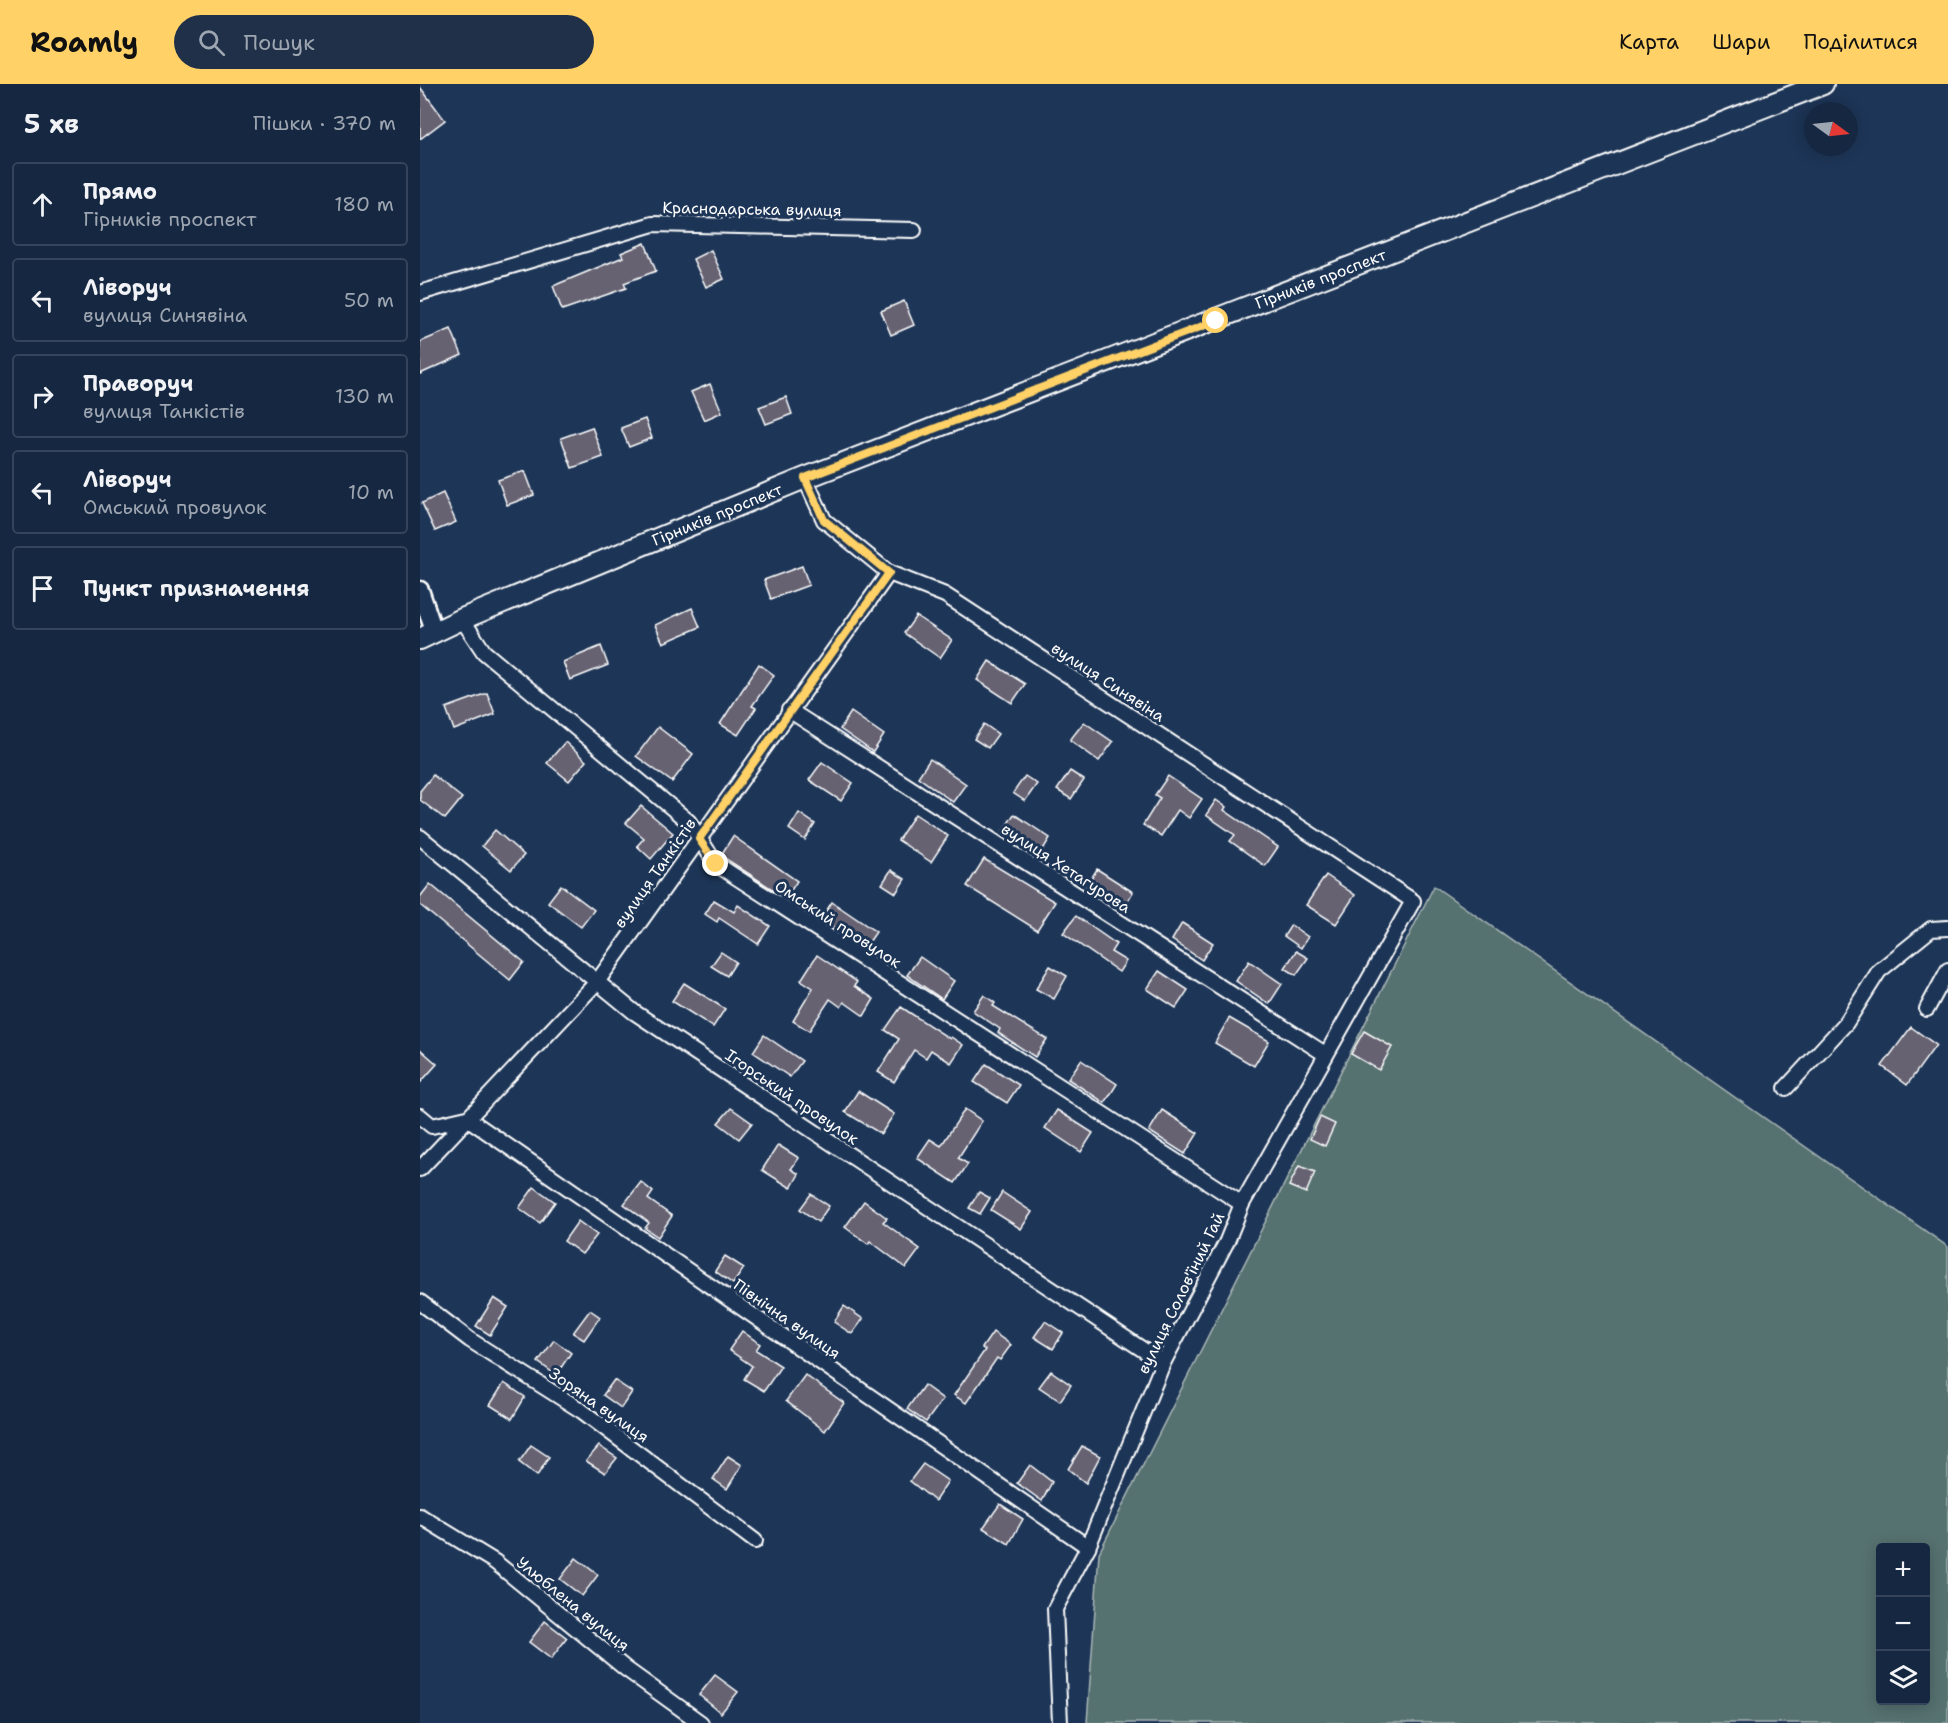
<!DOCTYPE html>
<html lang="uk">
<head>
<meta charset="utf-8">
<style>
  body { margin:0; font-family:"Shantell Sans",sans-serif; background:#1f3048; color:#f1f3f6 }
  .controls { position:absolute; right:18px; bottom:18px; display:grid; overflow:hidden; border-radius:6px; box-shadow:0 3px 15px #0003 }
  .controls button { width:54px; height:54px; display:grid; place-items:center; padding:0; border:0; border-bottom:2px solid #35445a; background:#162841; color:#f1f3f6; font:30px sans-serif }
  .compass { position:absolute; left:1384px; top:18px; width:54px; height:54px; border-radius:50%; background:#162841; box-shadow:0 3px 15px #0003; rotate:105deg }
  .stop { position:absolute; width:18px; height:18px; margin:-14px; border:4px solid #ffd166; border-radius:50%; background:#fff }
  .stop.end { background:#ffd166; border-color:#fff; box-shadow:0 2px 6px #0008 }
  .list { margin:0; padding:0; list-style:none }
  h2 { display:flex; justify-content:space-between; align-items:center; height:78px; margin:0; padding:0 24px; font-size:26px }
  h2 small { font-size:20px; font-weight:400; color:#9ea6b1 }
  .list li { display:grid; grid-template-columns:39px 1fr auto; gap:18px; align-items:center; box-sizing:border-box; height:84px; margin:0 12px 12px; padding:0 12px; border:2px solid #35445a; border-radius:6px }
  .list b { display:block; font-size:22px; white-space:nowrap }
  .list p { margin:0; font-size:20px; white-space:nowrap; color:#9ea6b1 }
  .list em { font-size:20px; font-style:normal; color:#9ea6b1 }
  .icon { flex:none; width:33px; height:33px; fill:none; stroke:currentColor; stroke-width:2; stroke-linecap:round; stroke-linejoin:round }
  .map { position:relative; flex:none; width:1528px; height:1639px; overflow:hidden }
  header { display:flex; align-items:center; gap:36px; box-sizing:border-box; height:84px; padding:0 30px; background:#ffd166; color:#111 }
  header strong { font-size:28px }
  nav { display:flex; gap:33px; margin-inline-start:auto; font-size:21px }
  .search { width:420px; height:54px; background:#1f3048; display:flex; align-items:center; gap:15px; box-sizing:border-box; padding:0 21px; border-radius:33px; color:#9ea6b1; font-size:22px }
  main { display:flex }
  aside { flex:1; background:#162841 }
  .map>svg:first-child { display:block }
</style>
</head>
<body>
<header>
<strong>Roamly</strong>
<div class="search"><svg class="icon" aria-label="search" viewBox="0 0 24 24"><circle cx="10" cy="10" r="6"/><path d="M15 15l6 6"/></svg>Пошук</div>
<nav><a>Карта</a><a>Шари</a><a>Поділитися</a></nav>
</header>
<main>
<aside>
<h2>5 хв<small>Пішки · 370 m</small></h2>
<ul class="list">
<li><svg class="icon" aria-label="ahead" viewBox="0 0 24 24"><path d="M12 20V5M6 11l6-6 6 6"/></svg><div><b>Прямо</b><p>Гірників проспект</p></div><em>180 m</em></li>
<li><svg class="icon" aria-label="left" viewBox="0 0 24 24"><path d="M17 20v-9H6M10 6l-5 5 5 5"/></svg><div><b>Ліворуч</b><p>вулиця Синявіна</p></div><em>50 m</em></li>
<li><svg class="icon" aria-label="right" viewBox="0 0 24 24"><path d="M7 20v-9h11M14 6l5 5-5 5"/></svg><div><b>Праворуч</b><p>вулиця Танкістів</p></div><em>130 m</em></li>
<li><svg class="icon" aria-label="left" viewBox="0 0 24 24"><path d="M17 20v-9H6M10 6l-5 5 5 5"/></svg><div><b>Ліворуч</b><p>Омський провулок</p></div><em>10 m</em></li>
<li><svg class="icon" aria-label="arrive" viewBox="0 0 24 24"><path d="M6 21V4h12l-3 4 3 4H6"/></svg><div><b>Пункт призначення</b></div></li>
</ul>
</aside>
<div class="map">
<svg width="1528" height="1639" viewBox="0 0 1528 1639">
  <rect width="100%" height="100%" fill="#1d3557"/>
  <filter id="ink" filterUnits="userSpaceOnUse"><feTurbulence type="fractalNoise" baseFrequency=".0167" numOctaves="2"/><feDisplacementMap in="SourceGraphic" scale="12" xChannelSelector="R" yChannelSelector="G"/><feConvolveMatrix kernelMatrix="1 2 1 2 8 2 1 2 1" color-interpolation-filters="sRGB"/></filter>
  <g filter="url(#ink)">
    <!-- green -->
    <path fill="#55716f" stroke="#aab8b7" stroke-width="1.5" fill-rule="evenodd" d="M1014,802L1528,1163V1639H667L679,1469ZM1460,1464H1506V1616H1460Z"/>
    <!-- building -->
    <g fill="#666272" stroke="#fff" stroke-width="1.5">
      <path d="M0,3L25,36L0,55Z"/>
      <path d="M225,159L236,187L204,199L206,204L142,226L133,202L203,173L201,169Z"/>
      <path d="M291,166L304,195L286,203L273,175Z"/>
      <path d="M484,217L494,241L471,251L461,227Z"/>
      <path d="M31,245L42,271L0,290V258Z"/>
      <path d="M290,300L302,328L284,336L271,308Z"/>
      <path d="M366,313L372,330L346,340L339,323Z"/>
      <path d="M225,335L232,354L209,363L201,344Z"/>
      <path d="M172,343L183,373L152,384L141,354Z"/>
      <path d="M105,387L114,411L87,421L78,396Z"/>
      <path d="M23,409L36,438L15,447L2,419Z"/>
      <path d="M382,482L389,501L351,515L344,496Z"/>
      <path d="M272,524L280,543L243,559L235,541Z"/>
      <path d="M496,532L532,556L520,574L484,549Z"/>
      <path d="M181,562L188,581L150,596L143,578Z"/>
      <path d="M569,577L605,600L592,619L557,596Z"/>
      <path d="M339,580L354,591L332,622L336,624L318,651L300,640Z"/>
      <path d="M67,609L75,630L34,646L26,624Z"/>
      <path d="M431,628L464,651L453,668L420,645Z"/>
      <path d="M664,638L693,658L679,677L650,656Z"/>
      <path d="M564,640L578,650L568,664L554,655Z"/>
      <path d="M238,643L273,670L252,698L216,672Z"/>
      <path d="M145,658L166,677L149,697L127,679Z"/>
      <path d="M510,675L546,700L533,718L498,693Z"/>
      <path d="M402,678L433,699L421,717L389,696Z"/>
      <path d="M650,687L664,696L651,715L637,706Z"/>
      <path d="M13,691L42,714L25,735L0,716V707Z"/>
      <path d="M605,692L617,700L605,717L593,709Z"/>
      <path d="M748,692L782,715L769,734L758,726L741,752L723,741L740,714L735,711Z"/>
      <path d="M796,716L806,723L804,726L858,763L845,782L810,757L815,751L786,731Z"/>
      <path d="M221,722L253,749L231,775L217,762L224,754L206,739Z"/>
      <path d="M379,729L395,740L385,756L369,745Z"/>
      <path d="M495,730L528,752L511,778L478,756Z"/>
      <path d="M594,730L630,754L619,772L583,747Z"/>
      <path d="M75,746L104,771L91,786L62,762Z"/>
      <path d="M313,752L377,797L366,814L303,773L301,771Z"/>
      <path d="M564,775L635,818L617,846L547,802Z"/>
      <path d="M677,785L713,808L702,826L666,803Z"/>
      <path d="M471,786L485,795L476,809L462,800Z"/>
      <path d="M906,791L935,811L916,840L886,821Z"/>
      <path d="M10,800L104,878L90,896L0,821V813Z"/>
      <path d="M141,801L174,826L161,843L128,818Z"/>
      <path d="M294,816L314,828L318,821L350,842L338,860L299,834L297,838L285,830Z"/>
      <path d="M412,818L456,848L445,864L401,835Z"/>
      <path d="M656,832L696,860L691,868L706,877L699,888L643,849Z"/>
      <path d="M762,839L793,859L782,876L752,856Z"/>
      <path d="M871,841L888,853L881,864L864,852Z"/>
      <path d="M876,867L888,874L876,891L865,884Z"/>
      <path d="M301,868L316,878L307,892L291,882Z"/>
      <path d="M397,871L437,898L434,902L454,915L444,932L424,918L421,923L410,915L389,947L373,937L393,904L381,896Z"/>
      <path d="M500,873L534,897L522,915L487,891Z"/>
      <path d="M829,877L862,900L849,920L816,897Z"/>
      <path d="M630,882L647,892L634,915L616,905Z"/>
      <path d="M739,887L768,906L756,924L727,905Z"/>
      <path d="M264,899L305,925L293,943L252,917Z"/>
      <path d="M564,911L575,919L573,922L627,955L615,973L578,949L580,945L553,927Z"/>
      <path d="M481,923L530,955L531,953L543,961L531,979L511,966L506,974L494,966L474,998L458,988L479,955L465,946Z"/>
      <path d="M809,934L849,957L834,982L795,959Z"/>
      <path d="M1491,943L1516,961L1487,1001L1462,982Z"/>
      <path d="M944,947L972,963L959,986L931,970Z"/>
      <path d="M344,951L382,977L370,993L333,968Z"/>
      <path d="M0,965L17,980L0,999Z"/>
      <path d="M661,976L697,1000L685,1019L648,995Z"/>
      <path d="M566,980L599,1001L587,1019L554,998Z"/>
      <path d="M438,1007L474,1030L461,1050L425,1028Z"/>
      <path d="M311,1024L332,1039L319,1055L298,1039Z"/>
      <path d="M545,1025L562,1037L538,1074L548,1080L535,1099L497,1074L510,1055L521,1062Z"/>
      <path d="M637,1026L673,1049L661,1068L625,1044Z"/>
      <path d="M742,1026L778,1049L765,1070L729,1047Z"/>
      <path d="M900,1033L915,1040L905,1062L890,1055Z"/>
      <path d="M358,1061L379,1074L371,1085L379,1090L371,1104L342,1086Z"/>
      <path d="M879,1082L895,1088L886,1109L869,1102Z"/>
      <path d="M221,1098L233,1108L228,1115L252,1132L238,1153L225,1144L229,1139L204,1120Z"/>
      <path d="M114,1103L135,1118L120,1139L99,1124Z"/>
      <path d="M559,1108L570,1114L560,1130L549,1124Z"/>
      <path d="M582,1108L612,1128L601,1145L571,1126Z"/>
      <path d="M391,1110L409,1122L398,1138L380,1125Z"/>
      <path d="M444,1117L467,1134L463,1138L500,1165L486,1184L450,1157L448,1160L425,1143Z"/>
      <path d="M158,1137L177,1151L162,1170L144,1157Z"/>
      <path d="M305,1172L324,1184L313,1200L295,1187Z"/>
      <path d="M74,1214L88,1223L70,1251L56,1242Z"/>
      <path d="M424,1222L443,1235L432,1250L414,1238Z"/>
      <path d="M170,1226L180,1233L164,1256L153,1249Z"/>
      <path d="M625,1237L643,1249L633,1265L614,1253Z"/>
      <path d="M322,1247L340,1260L336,1266L361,1282L344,1307L324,1295L332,1282L309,1266Z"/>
      <path d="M573,1248L591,1261L580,1276L577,1274L546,1319L534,1311L565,1266L562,1264Z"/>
      <path d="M134,1256L151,1269L136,1291L118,1278Z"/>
      <path d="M631,1287L651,1301L640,1317L619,1303Z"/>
      <path d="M385,1291L424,1319L405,1347L366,1317Z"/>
      <path d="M194,1296L212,1308L201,1324L183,1311Z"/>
      <path d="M84,1299L105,1313L92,1335L70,1321Z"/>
      <path d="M504,1301L523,1315L506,1338L487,1325Z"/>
      <path d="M111,1361L129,1373L117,1392L99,1378Z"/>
      <path d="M179,1362L197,1374L185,1389L166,1377Z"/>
      <path d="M662,1362L680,1372L666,1399L648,1385Z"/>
      <path d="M308,1372L322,1381L307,1405L293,1395Z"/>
      <path d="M503,1380L528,1397L515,1417L490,1397Z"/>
      <path d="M610,1381L632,1398L622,1417L597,1399Z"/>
      <path d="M580,1420L603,1435L589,1460L563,1444Z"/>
      <path d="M156,1474L178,1491L162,1512L140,1495Z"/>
      <path d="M125,1537L147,1554L131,1575L109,1558Z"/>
      <path d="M295,1591L318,1608L301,1629L279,1611Z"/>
    </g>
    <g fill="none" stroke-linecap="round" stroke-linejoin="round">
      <!-- minor casing -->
      <g stroke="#fff" stroke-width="18">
        <g id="minor">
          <path d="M0,209L233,140L494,146"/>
          <path d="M385,394L404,436L469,489L525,511L993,817L822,1120L807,1157L743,1279L668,1463L635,1525L640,1639"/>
          <path d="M42,535L64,568L269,738L296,780L822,1120"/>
          <path d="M369,626L905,970"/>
          <path d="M0,753L214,928L743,1279"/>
          <path d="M1507,925L1528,886"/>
          <path d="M1366,1004L1426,939L1459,887L1511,845L1528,844"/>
          <path d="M0,1032L12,1042L47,1034"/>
          <path d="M47,1034L668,1463"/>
          <path d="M0,1085L177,898L469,489"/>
          <path d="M0,1218L50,1256L162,1327L335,1457"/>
          <path d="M0,1432L75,1478L206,1585L281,1639"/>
        </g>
      </g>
      <!-- tertiary casing -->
      <g stroke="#fff" stroke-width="21">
        <path id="tertiary" d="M0,506L14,547"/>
      </g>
      <!-- secondary casing -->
      <g stroke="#fff" stroke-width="24">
        <g id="secondary">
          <path id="s1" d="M0,555L42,535L385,394L1403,0"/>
        </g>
      </g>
      <!-- minor -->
      <use href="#minor" stroke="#1d3557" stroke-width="14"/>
      <!-- tertiary -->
      <use href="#tertiary" stroke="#1d3557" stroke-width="16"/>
      <!-- secondary -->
      <use href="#secondary" stroke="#1d3557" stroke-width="20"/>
    </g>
  </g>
  <g fill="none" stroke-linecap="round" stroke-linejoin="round" filter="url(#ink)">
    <!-- route -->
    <path stroke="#ffd166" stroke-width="8" d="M296,780L279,755L469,489L404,436L385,394L796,237"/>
  </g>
  <g text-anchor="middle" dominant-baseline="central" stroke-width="6" stroke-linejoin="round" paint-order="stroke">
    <!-- street labels -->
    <g font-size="16" fill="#fff" stroke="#1d3557">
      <text transform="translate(332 125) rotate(1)">Краснодарська вулиця</text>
      <text stroke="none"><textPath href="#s1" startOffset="970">Гірників проспект</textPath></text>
      <text stroke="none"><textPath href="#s1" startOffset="322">Гірників проспект</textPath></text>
      <text transform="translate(688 598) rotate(33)">вулиця Синявіна</text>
      <text transform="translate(646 784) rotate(33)">вулиця Хетагурова</text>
      <text transform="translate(235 789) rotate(-55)">вулиця Танкістів</text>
      <text transform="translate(418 840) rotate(33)">Омський провулок</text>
      <text transform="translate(372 1013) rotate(34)">Ігорський провулок</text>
      <text transform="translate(761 1209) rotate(-64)">вулиця Солов'їний Гай</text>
      <text transform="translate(367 1235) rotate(35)">Північна вулиця</text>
      <text transform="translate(179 1321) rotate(35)">Зоряна вулиця</text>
      <text transform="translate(153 1520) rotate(39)">Улюблена вулиця</text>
    </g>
  </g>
</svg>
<div class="controls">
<button>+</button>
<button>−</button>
<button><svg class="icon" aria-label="layers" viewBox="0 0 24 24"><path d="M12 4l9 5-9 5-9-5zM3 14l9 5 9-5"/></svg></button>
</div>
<svg class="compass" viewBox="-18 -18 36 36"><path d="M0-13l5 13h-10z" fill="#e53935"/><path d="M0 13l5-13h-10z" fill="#9ea6b1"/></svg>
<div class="stop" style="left:796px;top:237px"></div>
<div class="stop end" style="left:296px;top:780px"></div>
</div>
</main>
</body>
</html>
